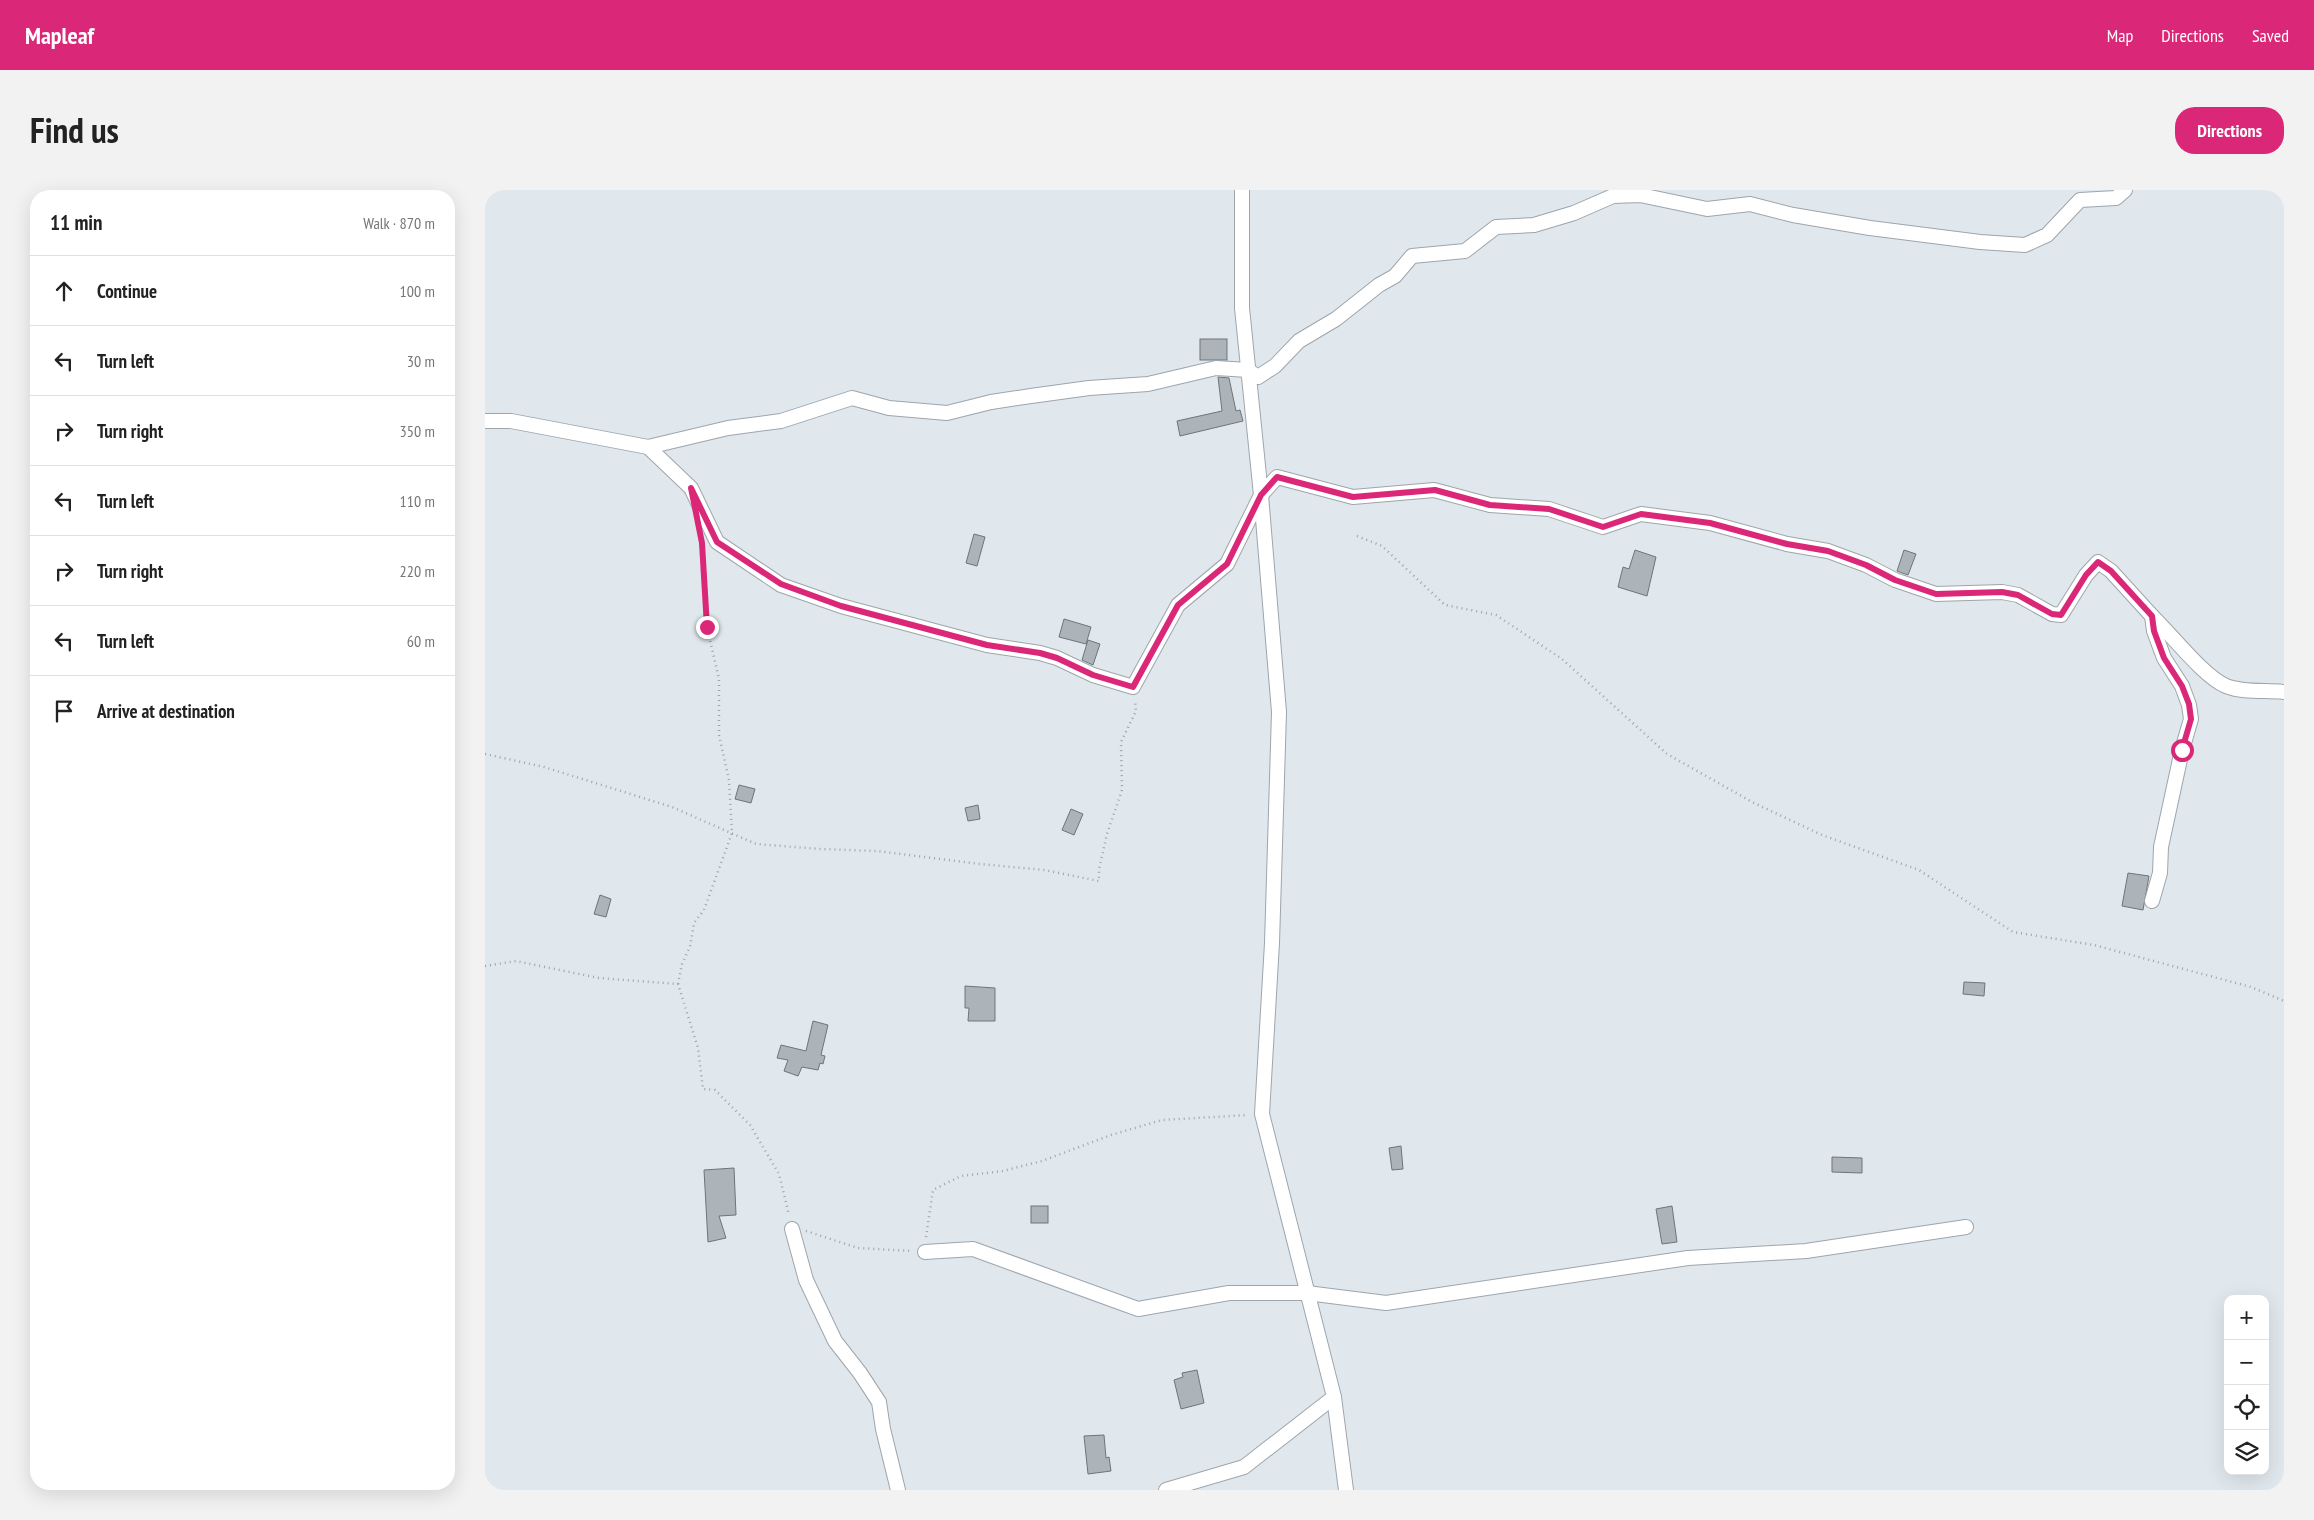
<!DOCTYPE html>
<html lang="en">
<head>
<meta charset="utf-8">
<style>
  body { margin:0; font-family:"PT Sans Narrow",sans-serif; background:#f2f2f2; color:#222 }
  .controls { position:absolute; right:15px; bottom:15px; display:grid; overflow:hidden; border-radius:10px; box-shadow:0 5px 20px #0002 }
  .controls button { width:45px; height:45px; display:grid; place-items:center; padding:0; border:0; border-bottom:1px solid #e0e0e0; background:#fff; color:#222; font:25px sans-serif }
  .stop { position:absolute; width:15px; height:15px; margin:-11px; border:4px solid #db2777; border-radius:50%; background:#fff }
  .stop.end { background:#db2777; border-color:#fff; box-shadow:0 1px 5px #0008 }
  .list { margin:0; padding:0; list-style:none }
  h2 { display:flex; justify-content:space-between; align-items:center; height:65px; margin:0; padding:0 20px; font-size:21px }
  h2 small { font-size:16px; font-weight:400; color:#767676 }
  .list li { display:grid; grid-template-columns:32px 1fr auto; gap:15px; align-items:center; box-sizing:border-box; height:70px; padding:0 20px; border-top:1px solid #e0e0e0 }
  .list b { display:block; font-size:19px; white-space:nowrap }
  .list em { font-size:16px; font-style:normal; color:#767676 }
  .icon { flex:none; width:28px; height:28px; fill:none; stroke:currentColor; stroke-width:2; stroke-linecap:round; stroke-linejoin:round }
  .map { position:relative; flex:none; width:1799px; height:1300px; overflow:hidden; border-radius:20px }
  header { display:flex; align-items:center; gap:30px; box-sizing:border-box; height:70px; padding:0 25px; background:#db2777; color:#fff }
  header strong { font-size:24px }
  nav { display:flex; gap:28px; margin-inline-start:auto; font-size:18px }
  .intro { display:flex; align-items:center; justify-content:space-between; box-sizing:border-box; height:120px; padding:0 30px }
  h1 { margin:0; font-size:35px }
  .button { padding:12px 22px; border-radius:20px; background:#db2777; color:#fff; font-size:18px; font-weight:700 }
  main { display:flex; gap:30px; padding:0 30px }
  aside { flex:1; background:#fff; border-radius:20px; box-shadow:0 5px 20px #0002 }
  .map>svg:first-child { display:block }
</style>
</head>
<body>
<header>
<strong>Mapleaf</strong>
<nav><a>Map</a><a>Directions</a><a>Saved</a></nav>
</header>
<div class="intro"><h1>Find us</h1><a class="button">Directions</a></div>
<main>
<aside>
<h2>11 min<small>Walk · 870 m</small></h2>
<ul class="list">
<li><svg class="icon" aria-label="ahead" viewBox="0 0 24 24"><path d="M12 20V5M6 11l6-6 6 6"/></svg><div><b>Continue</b></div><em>100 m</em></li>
<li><svg class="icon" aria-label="left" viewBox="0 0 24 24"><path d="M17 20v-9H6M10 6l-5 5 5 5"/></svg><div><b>Turn left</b></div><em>30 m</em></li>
<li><svg class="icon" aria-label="right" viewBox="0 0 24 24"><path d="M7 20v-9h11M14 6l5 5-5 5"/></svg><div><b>Turn right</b></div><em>350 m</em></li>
<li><svg class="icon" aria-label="left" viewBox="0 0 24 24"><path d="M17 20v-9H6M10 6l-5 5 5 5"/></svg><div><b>Turn left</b></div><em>110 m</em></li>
<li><svg class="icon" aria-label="right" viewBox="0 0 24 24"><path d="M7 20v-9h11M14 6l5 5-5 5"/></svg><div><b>Turn right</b></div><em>220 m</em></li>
<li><svg class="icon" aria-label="left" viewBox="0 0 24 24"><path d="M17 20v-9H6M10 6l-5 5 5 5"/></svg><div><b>Turn left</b></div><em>60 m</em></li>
<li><svg class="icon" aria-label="arrive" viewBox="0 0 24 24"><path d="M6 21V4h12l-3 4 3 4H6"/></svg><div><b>Arrive at destination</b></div></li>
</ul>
</aside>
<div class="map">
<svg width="1799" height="1300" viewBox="0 0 1799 1300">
  <rect width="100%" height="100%" fill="#e0e8ee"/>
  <!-- building -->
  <g fill="#acb3b9" stroke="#6e757a">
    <rect x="715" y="149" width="27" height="21"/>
    <path d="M733,187L744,188L751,221L755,220L758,231L695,246L692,231L737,221Z"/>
    <path d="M489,344L500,347L492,376L481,373Z"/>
    <path d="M1150,360L1171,367L1162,406L1133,397L1138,377L1144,379Z"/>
    <path d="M1419,360L1431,364L1423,385L1412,381Z"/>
    <path d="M579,429L606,437L601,454L574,447Z"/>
    <path d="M603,450L615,454L608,475L597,470Z"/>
    <path d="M254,595L270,599L266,613L250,609Z"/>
    <path d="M493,615L495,629L483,631L480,618Z"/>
    <path d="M586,619L598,624L589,645L577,640Z"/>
    <path d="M1643,683L1664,686L1658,720L1637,716Z"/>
    <path d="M115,705L126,709L121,727L109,724Z"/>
    <path d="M1479,792L1500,793L1499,806L1478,804Z"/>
    <path d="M480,796L510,798V831H483L484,818H480Z"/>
    <path d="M328,831L343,835L336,865L340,866L338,874L335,873L333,880L317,877L313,886L299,881L303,870L292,868L296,855L321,861Z"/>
    <path d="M916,956L918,979L907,980L904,958Z"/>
    <path d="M1347,967L1377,968V983L1347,982Z"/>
    <path d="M249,978L251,1025L234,1026L241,1048L223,1052L219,980Z"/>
    <rect x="546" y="1016" width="17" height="17"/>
    <path d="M1187,1016L1192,1052L1177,1054L1171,1019Z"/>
    <path d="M712,1180L719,1213L696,1219L689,1190L698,1187L697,1183Z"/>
    <path d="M619,1245L621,1268L624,1267L626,1281L603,1284L599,1246Z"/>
  </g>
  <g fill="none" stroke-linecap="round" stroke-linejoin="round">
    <!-- street casing -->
    <g stroke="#9ea5ab" stroke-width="16">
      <g id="street">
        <path d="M757,0V118L776,305L794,522L787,753L777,924L849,1207L861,1300"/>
        <path d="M0,231H26L163,257L243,238L296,231L367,208L404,218L462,223L506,212L546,206L604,198L663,194L731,178L763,180L773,187L790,176L814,151L851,129L894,95L910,86L927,66L980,61L1011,37L1049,35L1089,23L1128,6L1155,5L1222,19L1265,14L1308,25L1385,38L1495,52L1540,55L1562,45L1595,10L1631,8L1640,0"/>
        <path d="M163,257L206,298L232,352L296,395L356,416L502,455L555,463L572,468L608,485L648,497L693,415L742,374L776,305L792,287L868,307L949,300L1005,315L1064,319L1118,337L1156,324L1225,333L1302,354L1343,361L1381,375L1410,390L1451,404L1517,402L1533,405L1567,424L1576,425L1601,385L1613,372L1626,381L1667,426L1669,441L1679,468L1697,496L1704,515L1706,529L1697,560L1676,657L1675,683L1667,711"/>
        <path d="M1667,426C1687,445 1719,487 1741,496C1758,503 1781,500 1799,502"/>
        <path d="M307,1039L321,1090L350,1151L375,1183L394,1212L398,1239L413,1300"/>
        <path d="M440,1062L488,1059L653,1119L744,1103H822L901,1113L1203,1068L1321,1061L1481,1037"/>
        <path d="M681,1300L759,1277L849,1207"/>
      </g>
    </g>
    <!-- path -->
    <g stroke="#9ea4a9" stroke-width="2.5" stroke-dasharray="1 4" stroke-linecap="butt">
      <path d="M872,346L897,356L960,415L1011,425L1077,469L1182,564L1269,613L1337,645L1434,680L1528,742L1609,755L1766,797L1799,811"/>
      <path d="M0,564L59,577L187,617L271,654L335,659L392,661L495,674L559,680L614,691V679L622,644L637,600L636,552L651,521L650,511"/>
      <path d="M0,776L31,771L114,788L193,794L213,858L218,899L230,900L265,935L294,984L304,1025"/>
      <path d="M193,794L197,774L205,757L209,733L219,720L247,643L244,590L234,545V489L222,437L217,357"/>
      <path d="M321,1041L373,1058L428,1061"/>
      <path d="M441,1047L448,1000L476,986L518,981L557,971L626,945L677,930L763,925"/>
    </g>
    <!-- street -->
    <use href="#street" stroke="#fff" stroke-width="14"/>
  </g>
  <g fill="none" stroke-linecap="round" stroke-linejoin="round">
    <!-- route -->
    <path stroke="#db2777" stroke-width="6" d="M222,437L217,353L206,298L232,352L296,394L356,416L502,455L555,463L572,468L608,485L648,497L693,415L742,374L776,305L792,287L868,307L950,300L1005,315L1064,319L1118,337L1156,324L1225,333L1302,354L1343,361L1381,375L1410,390L1451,404L1517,402L1533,405L1567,424L1576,425L1601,385L1613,372L1626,381L1667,426L1669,441L1679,468L1697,496L1704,514L1706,529L1697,560"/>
  </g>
</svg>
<div class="controls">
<button>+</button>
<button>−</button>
<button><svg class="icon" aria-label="locate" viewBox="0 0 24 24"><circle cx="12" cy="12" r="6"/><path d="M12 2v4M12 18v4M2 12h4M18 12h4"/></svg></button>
<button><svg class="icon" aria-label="layers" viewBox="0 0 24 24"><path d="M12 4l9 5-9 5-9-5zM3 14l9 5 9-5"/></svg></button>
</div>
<div class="stop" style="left:1697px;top:560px"></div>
<div class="stop end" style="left:222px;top:437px"></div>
</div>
</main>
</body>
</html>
